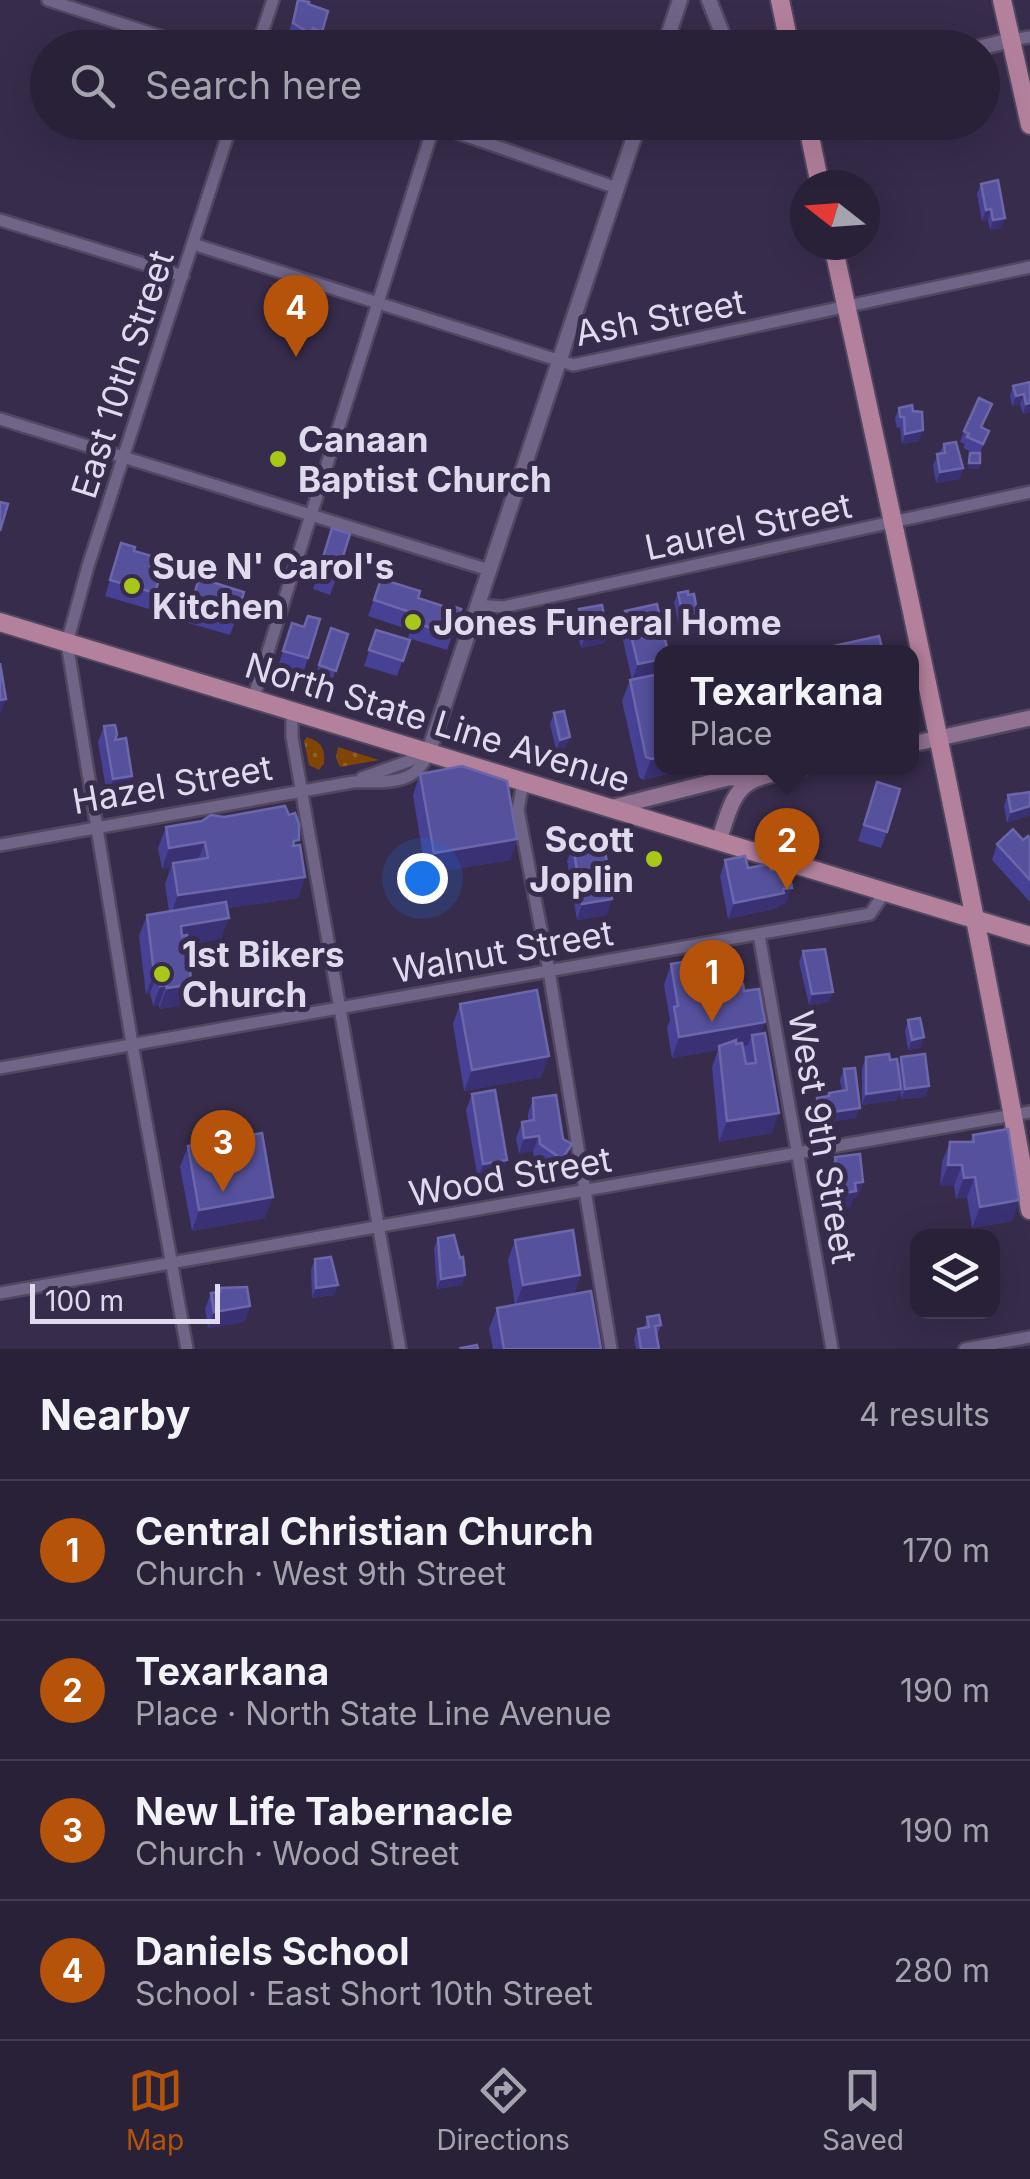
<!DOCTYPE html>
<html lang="en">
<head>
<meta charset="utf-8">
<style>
  body { margin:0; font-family:Inter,sans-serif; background:#312940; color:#f1f3f6 }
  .controls { position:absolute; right:30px; bottom:30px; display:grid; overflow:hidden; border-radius:20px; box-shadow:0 10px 40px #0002 }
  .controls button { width:90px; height:90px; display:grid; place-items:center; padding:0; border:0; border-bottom:2px solid #453e53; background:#292138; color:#f1f3f6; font:50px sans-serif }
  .compass { position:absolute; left:790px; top:170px; width:90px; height:90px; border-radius:50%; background:#292138; box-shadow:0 10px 40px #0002; rotate:287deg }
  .scale { position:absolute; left:30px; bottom:25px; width:190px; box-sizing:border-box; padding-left:10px; border:5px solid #e0daee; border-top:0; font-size:28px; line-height:35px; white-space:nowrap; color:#e0daee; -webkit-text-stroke:8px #372c4b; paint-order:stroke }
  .you { position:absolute; left:422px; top:878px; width:35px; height:35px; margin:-25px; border:8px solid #fff; border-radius:50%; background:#1a73e8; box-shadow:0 0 0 15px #1a73e833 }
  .badge { display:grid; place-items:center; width:65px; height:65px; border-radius:50%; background:#b45309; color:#fff; font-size:32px; font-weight:700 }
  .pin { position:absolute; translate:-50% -82px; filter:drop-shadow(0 2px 5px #0008) }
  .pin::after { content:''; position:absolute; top:52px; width:35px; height:30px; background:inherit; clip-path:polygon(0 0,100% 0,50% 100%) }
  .popup { position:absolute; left:654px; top:645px; width:265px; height:130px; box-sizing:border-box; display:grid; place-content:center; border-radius:20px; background:#292138; filter:drop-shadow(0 2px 8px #0005); font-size:32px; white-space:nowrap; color:#a5a3ae }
  .popup b { font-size:38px; color:#f1f3f6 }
  .popup::after { content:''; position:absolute; left:50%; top:100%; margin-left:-20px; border:20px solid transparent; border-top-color:#292138 }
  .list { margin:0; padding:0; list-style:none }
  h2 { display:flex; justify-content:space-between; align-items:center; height:130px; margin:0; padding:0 40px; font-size:42px }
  h2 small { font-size:32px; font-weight:400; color:#a5a3ae }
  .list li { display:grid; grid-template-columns:65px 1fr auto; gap:30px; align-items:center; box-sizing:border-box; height:140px; padding:0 40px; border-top:2px solid #453e53 }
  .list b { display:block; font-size:38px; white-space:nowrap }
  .list p { margin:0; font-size:32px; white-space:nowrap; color:#a5a3ae }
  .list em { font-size:32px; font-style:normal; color:#a5a3ae }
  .icon { flex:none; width:55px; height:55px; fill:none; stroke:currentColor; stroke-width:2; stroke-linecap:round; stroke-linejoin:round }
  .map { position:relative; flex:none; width:1030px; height:1349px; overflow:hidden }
  .search { position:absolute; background:#292138; box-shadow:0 10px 40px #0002; left:30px; right:30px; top:30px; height:110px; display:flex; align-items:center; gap:25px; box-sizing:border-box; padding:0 35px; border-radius:55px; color:#a5a3ae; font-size:38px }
  .sheet { height:690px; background:#292138 }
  nav { display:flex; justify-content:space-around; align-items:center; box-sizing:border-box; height:140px; border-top:2px solid #453e53; background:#292138; font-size:28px; color:#a5a3ae }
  nav a { display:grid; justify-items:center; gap:5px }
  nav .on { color:#b45309 }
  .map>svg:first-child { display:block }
</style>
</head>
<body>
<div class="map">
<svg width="1030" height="1349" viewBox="0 0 1030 1349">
  <defs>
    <pattern id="green-dots" width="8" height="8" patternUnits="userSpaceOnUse" patternTransform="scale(2.5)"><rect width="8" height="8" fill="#7e4504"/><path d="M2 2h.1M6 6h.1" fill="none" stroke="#905f29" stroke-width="1.8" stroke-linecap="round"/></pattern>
  </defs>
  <rect width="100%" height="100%" fill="#372c4b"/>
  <!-- green -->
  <g fill="url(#green-dots)">
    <path d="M307,737C321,742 325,747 324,763L319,770L309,765L304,741Z"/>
    <path d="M338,747L379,760L340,767L336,758Z"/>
  </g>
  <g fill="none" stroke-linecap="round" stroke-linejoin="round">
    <!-- minor casing -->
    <g stroke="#514761" stroke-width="16">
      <g id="minor">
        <path d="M48,0L196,48"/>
        <path d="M1011,40L1030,37"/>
        <path d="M257,48L273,0"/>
        <path d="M426,122L617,188"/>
        <path d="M0,220L183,276"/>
        <path d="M193,244L573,365L1030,267"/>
        <path d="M0,419L489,570"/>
        <path d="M477,605L503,607L1030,492"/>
        <path d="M253,699L434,125"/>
        <path d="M292,711V737L400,1349"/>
        <path d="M362,778L428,754"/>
        <path d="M523,782L518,810L549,971L611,1349"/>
        <path d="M0,845L353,782C385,781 414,787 428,754"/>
        <path d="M759,935L832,1349"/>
        <path d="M0,1068L870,914L885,892"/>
        <path d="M0,1293L1030,1112"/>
        <path d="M187,1349L132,1044L67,643L88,566L232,122"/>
        <path d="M965,1349L1030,1337"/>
      </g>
    </g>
    <!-- tertiary casing -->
    <g stroke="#514761" stroke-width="19">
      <g id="tertiary">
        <path d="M709,0L728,48"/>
        <path d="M664,48L680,0"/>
        <path d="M979,48L1011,40"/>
        <path d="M428,754L639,122"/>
      </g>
    </g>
    <!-- secondary casing -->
    <g stroke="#514761" stroke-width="20">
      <g id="secondary">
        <path d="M912,744L1030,718"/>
        <path d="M610,808L728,778H753"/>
        <path d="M719,841C737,780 741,780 802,768"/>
      </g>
    </g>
    <!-- primary casing -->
    <g stroke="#514761" stroke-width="22">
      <g id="primary">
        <path d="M780,0L790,48"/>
        <path d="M1002,0L1030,125"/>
        <path d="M807,122L820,185"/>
        <path d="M833,245C903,566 972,886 1030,1210"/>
        <path d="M0,622L1030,936"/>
      </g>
    </g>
    <!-- minor -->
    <use href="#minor" stroke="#706487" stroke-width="11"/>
    <!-- tertiary -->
    <use href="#tertiary" stroke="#706487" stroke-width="14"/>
    <!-- secondary -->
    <use href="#secondary" stroke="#927292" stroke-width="15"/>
    <!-- primary -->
    <use href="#primary" stroke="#b4819d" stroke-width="18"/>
  </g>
  <!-- wall -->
  <g fill="#464194">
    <path d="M298,0L328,11L316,47L307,44L306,48H302L287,39Z"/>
    <path d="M981,184L1001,228L990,230L988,220L982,221L977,194Z"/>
    <path d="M1030,382V412L1023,414L1020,404L1012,406L1010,396L1013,386Z"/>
    <path d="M899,408L913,411L919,441L902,444L900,427L897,428L895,418Z"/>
    <path d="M982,428L989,431L980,453V463L979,469L968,468L970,453H974L963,448L965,444L960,442L964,431Z"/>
    <path d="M944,444L963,468L959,479L936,483L933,465Z"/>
    <path d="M332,528L336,579L330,595L313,589Z"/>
    <path d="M121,543L134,551L155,593L149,609L105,596Z"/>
    <path d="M199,578L236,619L230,635L185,622Z"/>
    <path d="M381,579L418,598L449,608L461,609L447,650L408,638L410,630L368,616Z"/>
    <path d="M678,593L699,622L695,633L681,636L674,603Z"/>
    <path d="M579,609L607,633L604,643L581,648L575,620Z"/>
    <path d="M625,611L662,652V673L659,674L662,768H671L668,774L643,780L639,777L622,701L630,680H632L620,627Z"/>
    <path d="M292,623L308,658L303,674L278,666Z"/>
    <path d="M331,628L348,634L332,681L315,676Z"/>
    <path d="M376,630L410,640L397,676L364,666Z"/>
    <path d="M554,713L566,748L556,750L550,724Z"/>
    <path d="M104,726L115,740L132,776L127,791L107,795L98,742Z"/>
    <path d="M420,774L517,839L510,860L426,874L413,795Z"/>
    <path d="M877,782L887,832L881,848L858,841Z"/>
    <path d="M1030,792V815L1007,823L1004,806L1008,795Z"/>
    <path d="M166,827L297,845L305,877L298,898L227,908L221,939L187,945L191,981L183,1001L181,1002L179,1006L159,1009V1005L153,1006L150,993L146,994L139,936L147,915L169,911L165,884L171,867L162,869L158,848Z"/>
    <path d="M1030,839V902L992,860L997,844Z"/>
    <path d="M573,845L610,883L607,915L577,920L567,861Z"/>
    <path d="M725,860L748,868L771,870L786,903L779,905L778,908L728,919L720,876Z"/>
    <path d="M803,951L829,1002L809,1005L799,962Z"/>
    <path d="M671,964L701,996L725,992L726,987L744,991L761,1034L772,1133L719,1142L712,1067L718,1050L672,1058L667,1028L670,1020L664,985Z"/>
    <path d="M460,1004L549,1056L541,1077L464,1091L453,1024Z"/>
    <path d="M908,1020L924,1037L920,1048L908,1050L905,1031Z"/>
    <path d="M866,1057L890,1060L898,1067L901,1057L929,1086L925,1097L901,1099L900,1091L897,1100L862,1105V1068Z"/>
    <path d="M844,1069L856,1118L815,1124L813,1109L817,1098L827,1097L829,1093L842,1091L840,1080Z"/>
    <path d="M472,1094L501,1176L478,1180L466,1110Z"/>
    <path d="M533,1098L566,1160L556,1174L534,1159L533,1151L519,1154L516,1138L522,1122L528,1121V1114Z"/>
    <path d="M973,1135L1019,1200L1012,1221L972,1228L967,1197L956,1199L954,1186H940L942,1162L950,1142H970Z"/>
    <path d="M188,1146L265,1218L192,1231L180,1167Z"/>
    <path d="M835,1157L863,1182L857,1198H853L850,1207L839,1208L837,1191H831L829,1173Z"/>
    <path d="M438,1238L460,1258L465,1275L461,1285L437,1289L434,1248Z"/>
    <path d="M515,1240L580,1275L574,1294L601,1349H493L489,1329L497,1308L515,1305L508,1260Z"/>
    <path d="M315,1259L334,1295L312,1298L311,1270Z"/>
    <path d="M220,1288L250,1306L244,1322L208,1328L205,1309L211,1293L218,1292Z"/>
    <path d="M647,1317L661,1325L657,1336L659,1349H636L634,1339L638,1329L644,1328Z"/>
  </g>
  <!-- shaded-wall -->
  <g fill="#393173">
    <path d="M991,209L988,220L982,221L986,210Z"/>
    <path d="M1005,218L1001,228L990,230L993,220Z"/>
    <path d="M1024,394L1020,404L1012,406L1016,396Z"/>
    <path d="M1030,403V412L1023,414L1026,404Z"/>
    <path d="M923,430L919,441L902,444L905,434Z"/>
    <path d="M969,463H980L979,469L968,468Z"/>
    <path d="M963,468L959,479L936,483L940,472Z"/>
    <path d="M699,622L695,633L681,636L685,625Z"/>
    <path d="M607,633L604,643L581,648L585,637Z"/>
    <path d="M662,659V673L632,680L638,664Z"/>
    <path d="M6,699L0,715V700Z"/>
    <path d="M570,737L566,748L556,750L560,740Z"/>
    <path d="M662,757V768H671L668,774L643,780L651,759Z"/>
    <path d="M132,776L127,791L107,795L113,779Z"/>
    <path d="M1030,806V815L1007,823L1011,812Z"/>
    <path d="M517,839L510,860L426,874L434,853Z"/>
    <path d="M205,842L197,862L173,863L171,867L162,869L169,848Z"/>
    <path d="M305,877L298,898L170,916L178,895Z"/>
    <path d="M792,888L786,903L779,905L778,908L728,919L734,903Z"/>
    <path d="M612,899L607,915L577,920L582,904Z"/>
    <path d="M229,918L221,939L173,947L181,926Z"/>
    <path d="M158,972L150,993L146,994L154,973Z"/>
    <path d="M186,981H191L183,1001L181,1002L179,1006L159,1009L167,988Z"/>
    <path d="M166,985L159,1005L153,1006L160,986Z"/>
    <path d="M833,992L829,1002L809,1005L812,994Z"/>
    <path d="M765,1022L757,1043L752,1035L748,1045L719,1050V1046L718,1050L672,1058L679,1037Z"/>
    <path d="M924,1037L920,1048L908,1050L912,1040Z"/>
    <path d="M549,1056L541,1077L464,1091L472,1070Z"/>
    <path d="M929,1086L925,1097L901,1099L905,1089Z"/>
    <path d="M901,1089L897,1100L862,1105L866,1094Z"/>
    <path d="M860,1108L856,1118L815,1124L819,1114Z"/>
    <path d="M779,1113L772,1133L719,1142L727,1121Z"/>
    <path d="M539,1136L533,1151L519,1154L524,1138Z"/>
    <path d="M572,1144L566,1160L556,1174L562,1159Z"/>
    <path d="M507,1160L501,1176L478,1180L483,1164Z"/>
    <path d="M948,1165H962L954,1186H940Z"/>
    <path d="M843,1175L837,1191H831L837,1176Z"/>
    <path d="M975,1177L967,1197L956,1199L964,1178Z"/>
    <path d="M863,1182L857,1198H853L850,1207L839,1208L845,1193L855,1183Z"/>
    <path d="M273,1197L265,1218L192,1231L199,1210Z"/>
    <path d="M1019,1200L1012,1221L972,1228L980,1207Z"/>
    <path d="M465,1275L461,1285L437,1289L441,1279Z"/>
    <path d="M580,1275L573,1296L515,1306L523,1285Z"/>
    <path d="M338,1285L334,1295L312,1298L316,1288Z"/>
    <path d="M250,1306L244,1322L208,1328L214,1312Z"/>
    <path d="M951,1312H977L974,1319H948Z"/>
  </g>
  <!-- building -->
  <g fill="#56519d" stroke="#6c66aa" stroke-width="2.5">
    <path d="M298,0L309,2L308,4L328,11L322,32L313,28L311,34L293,23Z"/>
    <path d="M998,180L1005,218L993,220L991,209L986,210L981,184Z"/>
    <path d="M1030,382V403L1026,404L1024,394L1016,396L1013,386Z"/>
    <path d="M979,398L992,404L981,427L989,431L983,444L967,437L969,434L964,431Z"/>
    <path d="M912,405L913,411L922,412L923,430L905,434L904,417H900L899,408Z"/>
    <path d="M956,442L963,468L940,472L937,454L945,453L944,444Z"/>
    <path d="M970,453H980V463H969Z"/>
    <path d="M0,502L8,504L0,531Z"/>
    <path d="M332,528L350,534L336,579L318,574Z"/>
    <path d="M121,543L135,547L134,551L165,560L155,593L110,580Z"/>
    <path d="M199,578L244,592L236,619L191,606Z"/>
    <path d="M381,579L420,591L418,598L449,608L450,605L461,609L452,635L413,622L416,614L374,600Z"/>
    <path d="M688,591V595L694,594L699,622L685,625L678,593Z"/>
    <path d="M657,604L668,652H662V659L638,664L625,611Z"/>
    <path d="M602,605L607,633L585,637L579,609Z"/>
    <path d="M308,616L320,619L308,658L283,651L292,623L304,627Z"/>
    <path d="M331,628L348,634L336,671L319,665Z"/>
    <path d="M376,630L410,640L403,661L369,650Z"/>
    <path d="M879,636L883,652H836L834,646Z"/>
    <path d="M0,663L6,699L0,700Z"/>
    <path d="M659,674L662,688V757L651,759L646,757L630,680Z"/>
    <path d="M564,711L570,737L560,740L554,713Z"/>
    <path d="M115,725L117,734L115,740L126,738L132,776L113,779L104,726Z"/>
    <path d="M462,766L507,781L517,839L434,853L420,774Z"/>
    <path d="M877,782L900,789L887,832L864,825Z"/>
    <path d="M1030,792V806L1011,812L1008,795Z"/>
    <path d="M285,806L289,815L295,813L299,824V840L294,841L293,846L300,845L305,877L178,895L173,863L208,858L205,842L169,848L166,827L202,821L211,815L224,817Z"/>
    <path d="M1013,829L1023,840L1028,836L1030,839V880L997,844Z"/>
    <path d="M603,840L607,863H611L613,875L608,876L612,899L582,904L573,845Z"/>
    <path d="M745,856L748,868L769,864L771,870L789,871L792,888L783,889L784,893L734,903L725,860Z"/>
    <path d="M226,902L229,918L181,926L182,936L187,935L191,981H186L187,985L167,988L166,985L160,986L158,972L154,973L147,915Z"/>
    <path d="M825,949L833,992L812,994L803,951Z"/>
    <path d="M695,960L701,996L727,991L726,987L743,984L744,991L759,989L765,1022L679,1037L674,1007L678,1006L671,964Z"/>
    <path d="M537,990L549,1056L472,1070L460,1004Z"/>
    <path d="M920,1018L924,1037L912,1040L908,1020Z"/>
    <path d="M765,1033L779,1113L727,1121L719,1046L736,1040V1044L742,1043L746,1064L756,1063L752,1035Z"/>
    <path d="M889,1054L890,1060L897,1059L901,1089L866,1094V1057Z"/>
    <path d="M925,1054L929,1086L905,1089L901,1057Z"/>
    <path d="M855,1068L860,1108L819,1114L817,1098L829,1096V1093L847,1090L844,1069Z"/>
    <path d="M495,1090L507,1160L483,1164L472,1094Z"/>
    <path d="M556,1095L563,1139L572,1144L562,1159L540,1144L539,1136L524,1138L522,1122L534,1120L533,1098Z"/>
    <path d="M1008,1129L1019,1200L980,1207L975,1177L964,1178L962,1165H948L950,1142H974L973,1135Z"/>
    <path d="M262,1133L273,1197L199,1210L188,1146Z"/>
    <path d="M860,1154L863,1182L855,1183L856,1191L845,1193L843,1175L837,1176L835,1157Z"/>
    <path d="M573,1230L580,1275L523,1285L515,1240Z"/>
    <path d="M454,1235L460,1258L463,1257L465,1275L441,1279L438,1238Z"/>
    <path d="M331,1257L338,1285L316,1288L315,1259Z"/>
    <path d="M247,1287L250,1306L214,1312L211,1293L220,1292V1288Z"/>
    <path d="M591,1291L601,1349H504L497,1308Z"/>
    <path d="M659,1315L661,1325L655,1326L659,1349H641L638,1329L649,1327L647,1317Z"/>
    <path d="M477,1345L478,1349H462L461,1348Z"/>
  </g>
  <!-- markers -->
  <g fill="#a9c719" stroke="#372c4b" stroke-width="4">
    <circle cx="278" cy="459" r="10"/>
    <circle cx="132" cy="586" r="10"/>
    <circle cx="413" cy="622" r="10"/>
    <circle cx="654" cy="859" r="10"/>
    <circle cx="162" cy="974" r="10"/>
  </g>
  <g text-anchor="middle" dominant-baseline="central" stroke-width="10" stroke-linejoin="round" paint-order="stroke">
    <!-- street labels -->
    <g font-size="35" fill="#e0daee" stroke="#372c4b">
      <text transform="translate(660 317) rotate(-11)">Ash Street</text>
      <text transform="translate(122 374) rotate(-72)">East 10th Street</text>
      <text transform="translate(748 526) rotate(-12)">Laurel Street</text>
      <text transform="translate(438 722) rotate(17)">North State Line Avenue</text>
      <text transform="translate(172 784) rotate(-10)">Hazel Street</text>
      <text transform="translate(503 951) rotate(-10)">Walnut Street</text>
      <text transform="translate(823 1137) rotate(80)">West 9th Street</text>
      <text transform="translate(510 1176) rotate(-10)">Wood Street</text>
    </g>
    <!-- poi labels -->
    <g font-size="35" font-weight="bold" fill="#e0daee" stroke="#372c4b" text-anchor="start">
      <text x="298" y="439">Canaan<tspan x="298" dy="40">Baptist Church</tspan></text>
      <text x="152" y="566">Sue N' Carol's<tspan x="152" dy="40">Kitchen</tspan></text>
      <text x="433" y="622">Jones Funeral Home</text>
      <text x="634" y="839" text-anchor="end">Scott<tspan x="634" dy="40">Joplin</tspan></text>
      <text x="182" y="954">1st Bikers<tspan x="182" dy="40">Church</tspan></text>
    </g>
  </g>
</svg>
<div class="controls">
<button><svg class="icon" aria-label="layers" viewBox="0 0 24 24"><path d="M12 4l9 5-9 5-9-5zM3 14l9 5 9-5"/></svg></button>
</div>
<svg class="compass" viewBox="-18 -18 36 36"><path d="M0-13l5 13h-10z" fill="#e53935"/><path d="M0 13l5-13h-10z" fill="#a5a3ae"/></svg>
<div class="scale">100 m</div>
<div class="you"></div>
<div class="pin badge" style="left:712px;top:1022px">1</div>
<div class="pin badge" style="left:787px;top:890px">2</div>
<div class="popup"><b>Texarkana</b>Place</div>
<div class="pin badge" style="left:223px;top:1192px">3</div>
<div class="pin badge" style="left:296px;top:357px">4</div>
<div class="search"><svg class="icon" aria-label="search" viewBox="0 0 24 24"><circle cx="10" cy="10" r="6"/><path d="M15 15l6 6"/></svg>Search here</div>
</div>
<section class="sheet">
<h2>Nearby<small>4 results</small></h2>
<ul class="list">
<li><span class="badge">1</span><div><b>Central Christian Church</b><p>Church · West 9th Street</p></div><em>170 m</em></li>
<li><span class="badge">2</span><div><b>Texarkana</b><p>Place · North State Line Avenue</p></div><em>190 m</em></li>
<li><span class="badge">3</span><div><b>New Life Tabernacle</b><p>Church · Wood Street</p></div><em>190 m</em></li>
<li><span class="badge">4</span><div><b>Daniels School</b><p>School · East Short 10th Street</p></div><em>280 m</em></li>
</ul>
</section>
<nav>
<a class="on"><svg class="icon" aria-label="map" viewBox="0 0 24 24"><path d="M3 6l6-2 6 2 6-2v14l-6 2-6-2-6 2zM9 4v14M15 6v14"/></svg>Map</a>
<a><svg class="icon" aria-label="directions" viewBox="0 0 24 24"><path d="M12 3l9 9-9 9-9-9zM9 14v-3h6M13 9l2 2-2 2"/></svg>Directions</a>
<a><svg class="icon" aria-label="saved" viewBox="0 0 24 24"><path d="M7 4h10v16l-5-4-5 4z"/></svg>Saved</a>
</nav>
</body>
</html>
